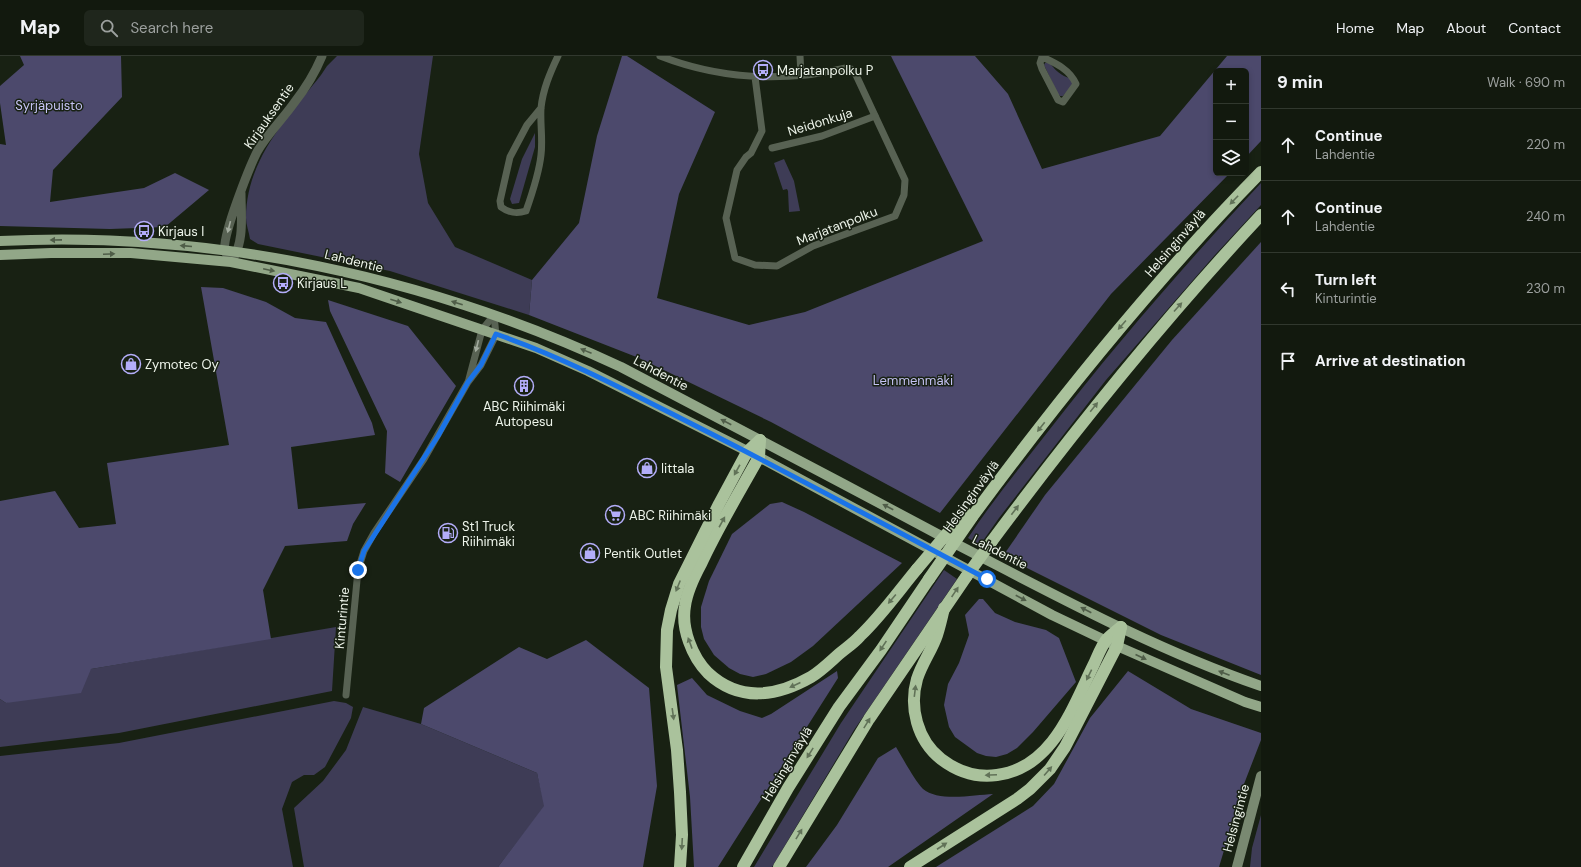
<!DOCTYPE html>
<html lang="en">
<head>
<meta charset="utf-8">
<style>
  body { margin:0; font-family:"DM Sans",sans-serif; background:#1f261c; color:#f1f3f6 }
  .controls { position:absolute; right:12px; top:12px; display:grid; overflow:hidden; border-radius:6px; box-shadow:0 2px 6px #0003 }
  .controls button { width:36px; height:36px; display:grid; place-items:center; padding:0; border:0; border-bottom:1px solid #31382e; background:#12190e; color:#f1f3f6; font:20px sans-serif }
  .stop { position:absolute; width:12px; height:12px; margin:-9px; border:3px solid #1a73e8; border-radius:50%; background:#fff }
  .stop.end { background:#1a73e8; border-color:#fff; box-shadow:0 1px 4px #0008 }
  .list { margin:0; padding:0; list-style:none }
  h2 { display:flex; justify-content:space-between; align-items:center; height:52px; margin:0; padding:0 16px; font-size:17px }
  h2 small { font-size:13px; font-weight:400; color:#9ca09e }
  .list li { display:grid; grid-template-columns:26px 1fr auto; gap:12px; align-items:center; box-sizing:border-box; height:72px; padding:0 16px; border-top:1px solid #31382e }
  .list b { display:block; font-size:15px; white-space:nowrap }
  .list p { margin:0; font-size:13px; white-space:nowrap; color:#9ca09e }
  .list em { font-size:13px; font-style:normal; color:#9ca09e }
  .icon { flex:none; width:22px; height:22px; fill:none; stroke:currentColor; stroke-width:2; stroke-linecap:round; stroke-linejoin:round }
  .map { position:relative; flex:none; width:1261px; height:811px; overflow:hidden }
  header { display:flex; align-items:center; gap:24px; box-sizing:border-box; height:56px; padding:0 20px; background:#12190e; border-bottom:1px solid #31382e }
  header strong { font-size:19px }
  nav { display:flex; gap:22px; margin-inline-start:auto; font-size:14px }
  .search { width:280px; height:36px; background:#1f261c; display:flex; align-items:center; gap:10px; box-sizing:border-box; padding:0 14px; border-radius:6px; color:#9ca09e; font-size:15px }
  main { display:flex }
  aside { flex:1; background:#12190e }
  .map>svg:first-child { display:block }
</style>
</head>
<body>
<header>
<strong>Map</strong>
<div class="search"><svg class="icon" aria-label="search" viewBox="0 0 24 24"><circle cx="10" cy="10" r="6"/><path d="M15 15l6 6"/></svg>Search here</div>
<nav><a>Home</a><a>Map</a><a>About</a><a>Contact</a></nav>
</header>
<main>
<div class="map">
<svg width="1261" height="811" viewBox="0 0 1261 811">
  <rect width="100%" height="100%" fill="#182113"/>
  <!-- green -->
  <g fill="#3e3c56">
    <path d="M337,0H433L419,98L428,147L455,191L532,224L529,259L390,215L258,188L250,183C249,176 246,169 246,162C246,104 287,62 321,19L327,10Z"/>
    <path d="M1049,6C1054,13 1062,21 1070,22C1076,29 1068,34 1063,40H1060L1058,38L1044,9L1045,7Z"/>
    <path d="M535,77V91L519,147L512,148L510,143L522,103Z"/>
    <path d="M784,103L794,125L800,155L789,156L788,135L787,133L783,134L774,107Z"/>
    <path d="M1261,127V149L1214,200L1106,324L999,462L980,489L968,482C993,444 1022,409 1050,373C1116,288 1187,206 1261,127Z"/>
    <path d="M944,514L957,523L854,674L772,811H754L841,667Z"/>
    <path d="M336,571L332,635L119,677L0,691V643L6,647L91,613Z"/>
    <path d="M334,645L346,647L353,651L351,662L325,711L314,719H304L292,726L282,753L293,811H0V700L119,687Z"/>
    <path d="M363,651L421,668L537,717L545,750L498,811H304L294,752L323,725L346,694Z"/>
    <path d="M1261,759V811H1250L1252,792Z"/>
  </g>
  <!-- forest -->
  <g fill="#4c496c">
    <path d="M20,0H121L122,41L53,114L50,146L144,132L175,117L209,134L165,171L110,173L0,170V88L6,89L0,47V30L24,9Z"/>
    <path d="M622,0H627L715,56L679,138L657,242L749,269L805,256L983,185L891,0H975L1008,38L1042,113L1160,80L1227,0H1261V85L1246,101V15H1216V117H1230L1111,238L940,457L771,366L639,302L529,259L532,224L579,167L597,80Z"/>
    <path d="M1261,186V619L1161,579L1003,500L1045,439L1172,284Z"/>
    <path d="M201,231L223,232L266,246L295,262L326,266L372,367L375,379L291,391L298,453L366,447L353,468L347,485L285,490L263,534L271,583L91,613L81,637L6,647L0,643V445L55,435L79,472L116,468L107,407L229,389Z"/>
    <path d="M328,244L408,270L456,330L400,426L385,417L387,375L330,255Z"/>
    <path d="M782,446L804,456L902,507L813,590L791,606L766,618L753,621L740,618L729,612L714,599L704,583L701,571V551L709,525L732,478L770,448Z"/>
    <path d="M979,543H983L995,557L1015,566L1046,574L1059,582L1076,626L1033,676L1017,692L1007,698L996,701L986,700L977,697L955,681L949,671L944,649L948,628L959,607L969,579L965,559Z"/>
    <path d="M586,584L649,632L657,730L643,811H498L544,750L537,717L421,668L424,652L519,591L547,603Z"/>
    <path d="M837,615L838,622L718,811H694L690,741L677,629L692,622L707,639L740,655L762,662L771,658Z"/>
    <path d="M1128,615L1191,653L1261,677V684L1244,728L1219,811H936L1033,750L1054,728L1090,662Z"/>
    <path d="M896,691C902,701 915,725 923,733C938,746 974,739 993,738L888,811H806L837,769L878,702Z"/>
  </g>
  <g fill="none" stroke-linecap="round" stroke-linejoin="round">
    <!-- minor -->
    <g stroke="#586253" stroke-width="7">
      <path d="M660,0C706,18 757,24 806,19C820,18 833,14 846,12L851,13L856,19L905,124L904,139L895,160L813,190L777,210L755,209L735,202L726,162L737,114L746,101L751,97L762,75L755,21"/>
      <path d="M800,0L801,19"/>
      <path d="M1042,1C1056,7 1070,14 1076,28L1063,46L1058,44L1042,13L1040,7L1042,1L1043,0"/>
      <path d="M541,52L527,69L510,101L500,145L501,151C509,157 516,158 526,155C532,138 539,118 541,99C543,83 540,68 541,52C543,33 550,17 558,0"/>
      <path d="M772,92L822,80L875,60"/>
      <path d="M469,323L482,274L494,259"/>
      <path d="M346,639L358,514L364,495L374,477L424,403L468,326L481,309L496,279L494,259"/>
    </g>
    <!-- tertiary -->
    <path stroke="#586253" stroke-width="9" d="M241,137C241,160 245,186 231,206C229,202 226,198 225,195C221,182 250,110 257,96C267,78 282,64 294,47C305,33 315,17 322,0"/>
    <!-- secondary -->
    <path stroke="#798971" stroke-width="10" d="M1237,811L1261,720"/>
    <!-- primary -->
    <g stroke="#92a788" stroke-width="10">
      <path d="M0,185C213,174 428,221 621,311C734,370 846,429 958,489C1057,540 1156,594 1261,630"/>
      <path d="M0,199L51,197H131L231,206L359,232L536,292L588,315L759,401L1052,559L1117,590L1245,646L1261,651"/>
    </g>
    <!-- motorway -->
    <g stroke="#aac29c" stroke-width="12">
      <path d="M760,384L759,401C739,437 718,471 701,508C694,521 687,535 685,550C681,572 692,601 708,617C739,646 776,641 811,621C821,615 830,606 839,598C846,592 854,587 860,580C881,560 898,536 917,513"/>
      <path d="M972,461C1061,340 1156,223 1261,116"/>
      <path d="M992,485C1076,372 1165,262 1261,159"/>
      <path d="M944,552C942,561 940,570 937,579C932,594 922,607 917,623C909,651 917,684 941,703C958,716 976,722 997,719C1052,712 1072,653 1093,610C1097,602 1101,590 1107,583C1111,579 1116,575 1121,571"/>
      <path d="M680,811L682,779L680,736L677,694L666,611L667,574L671,554L679,528L719,448L747,396L760,384"/>
      <path d="M743,811L788,732L839,651L881,594L929,523"/>
      <path d="M779,811L869,663L966,521"/>
      <path d="M910,811L1017,743L1030,733L1050,713L1065,691L1117,590L1121,571"/>
    </g>
    <!-- motorway-bridge -->
    <g stroke="#aac29c" stroke-width="12">
      <path d="M917,513L965,456"/>
      <path d="M966,521L992,485"/>
      <path d="M929,523L972,461"/>
    </g>
  </g>
  <!-- one-way arrows -->
  <defs><path id="oneway-solid" d="M-6-.8H1V-3.2L6.5 0L1 3.2V.8H-6Z"/></defs>
  <g fill="#617258">
    <use href="#oneway-solid" transform="translate(1234 144) rotate(134)"/>
    <use href="#oneway-solid" transform="translate(1178 251) rotate(-48)"/>
    <use href="#oneway-solid" transform="translate(1122 269) rotate(131)"/>
    <use href="#oneway-solid" transform="translate(1094 351) rotate(-51)"/>
    <use href="#oneway-solid" transform="translate(1041 371) rotate(128)"/>
    <use href="#oneway-solid" transform="translate(737 414) rotate(119)"/>
    <use href="#oneway-solid" transform="translate(1015 454) rotate(-53)"/>
    <use href="#oneway-solid" transform="translate(722 466) rotate(-61)"/>
    <use href="#oneway-solid" transform="translate(678 530) rotate(112)"/>
    <use href="#oneway-solid" transform="translate(955 536) rotate(-56)"/>
    <use href="#oneway-solid" transform="translate(892 543) rotate(130)"/>
    <use href="#oneway-solid" transform="translate(690 587) rotate(-110)"/>
    <use href="#oneway-solid" transform="translate(883 590) rotate(124)"/>
    <use href="#oneway-solid" transform="translate(1089 619) rotate(116)"/>
    <use href="#oneway-solid" transform="translate(795 629) rotate(155)"/>
    <use href="#oneway-solid" transform="translate(915 635) rotate(-83)"/>
    <use href="#oneway-solid" transform="translate(673 658) rotate(82)"/>
    <use href="#oneway-solid" transform="translate(867 667) rotate(-58)"/>
    <use href="#oneway-solid" transform="translate(810 697) rotate(122)"/>
    <use href="#oneway-solid" transform="translate(1048 715) rotate(-49)"/>
    <use href="#oneway-solid" transform="translate(991 719) rotate(178)"/>
    <use href="#oneway-solid" transform="translate(799 778) rotate(-59)"/>
    <use href="#oneway-solid" transform="translate(682 788) rotate(93)"/>
    <use href="#oneway-solid" transform="translate(942 790) rotate(-33)"/>
  </g>
  <g fill="#a2ab9e">
    <use href="#oneway-solid" transform="translate(229 171) rotate(104)"/>
    <use href="#oneway-solid" transform="translate(477 290) rotate(104)"/>
  </g>
  <g fill="#4f5d48">
    <use href="#oneway-solid" transform="translate(56 184) rotate(179)"/>
    <use href="#oneway-solid" transform="translate(186 190) rotate(-175)"/>
    <use href="#oneway-solid" transform="translate(109 198) rotate(-2)"/>
    <use href="#oneway-solid" transform="translate(269 214) rotate(12)"/>
    <use href="#oneway-solid" transform="translate(396 245) rotate(18)"/>
    <use href="#oneway-solid" transform="translate(457 247) rotate(-162)"/>
    <use href="#oneway-solid" transform="translate(586 295) rotate(-158)"/>
    <use href="#oneway-solid" transform="translate(726 366) rotate(-152)"/>
    <use href="#oneway-solid" transform="translate(888 451) rotate(-152)"/>
    <use href="#oneway-solid" transform="translate(1021 542) rotate(28)"/>
    <use href="#oneway-solid" transform="translate(1086 554) rotate(-153)"/>
    <use href="#oneway-solid" transform="translate(1141 601) rotate(24)"/>
    <use href="#oneway-solid" transform="translate(1224 617) rotate(-159)"/>
  </g>
  <g fill="none" stroke-linecap="round" stroke-linejoin="round">
    <!-- route -->
    <path stroke="#1a73e8" stroke-width="5" d="M358,514L364,495L438,380L468,326L481,309L496,278C565,302 627,335 692,368C791,418 889,471 987,523"/>
  </g>
  <!-- icons -->
  <defs>
    <g id="bus-ring" transform="scale(1)"><circle r="9.5" fill="#182113" stroke="#b3adf9" stroke-width="1.5"/><path d="M-5-6H5V4H4V6H2V4H-2V6H-4V4H-5ZM-3.5-4V0h7V-4ZM-3.5 1.2v1.5H-2V1.2ZM2 1.2v1.5H3.5V1.2Z" fill="#b3adf9"/></g>
    <g id="shop-ring" transform="scale(1)"><circle r="9.5" fill="#182113" stroke="#b3adf9" stroke-width="1.5"/><path d="M-5-2.5h2.3a2.7 3.5 0 0 1 5.4 0H5L5.5 6h-11ZM-1.5-2.5h3a1.5 2.3 0 0 0-3 0Z" fill="#b3adf9"/></g>
    <g id="building-ring" transform="scale(1)"><circle r="9.5" fill="#182113" stroke="#b3adf9" stroke-width="1.5"/><path d="M-4-6H4V6H1V3H-1V6H-4ZM-2.5-4.3h1.7v1.8h-1.7ZM.8-4.3h1.7v1.8H.8ZM-2.5-1h1.7V.8h-1.7ZM.8-1h1.7V.8H.8Z" fill="#b3adf9"/></g>
    <g id="supermarket-ring" transform="scale(1)"><circle r="9.5" fill="#182113" stroke="#b3adf9" stroke-width="1.5"/><path d="M-6-5.5h2.5l.6 2H6L4.5 2H-2.5L-4.4-4H-6ZM-1.5 3.2a1.3 1.3 0 1 0 .1 0ZM3 3.2a1.3 1.3 0 1 0 .1 0Z" fill="#b3adf9"/></g>
    <g id="fuel-ring" transform="scale(1)"><circle r="9.5" fill="#182113" stroke="#b3adf9" stroke-width="1.5"/><path d="M-5.5-6h7V0h2V4h1.3V-2.5L3-4.5l.8-.8L6-3V5H2.5V1h-1V6h-7ZM-4.2-4.7v3.2H.2V-4.7Z" fill="#b3adf9"/></g>
  </defs>
  <g fill-rule="evenodd">
    <use href="#bus-ring" x="763" y="14"/>
    <use href="#bus-ring" x="144" y="175"/>
    <use href="#bus-ring" x="283" y="227"/>
    <use href="#shop-ring" x="131" y="308"/>
    <use href="#building-ring" x="524" y="330"/>
    <use href="#shop-ring" x="647" y="412"/>
    <use href="#supermarket-ring" x="615" y="459"/>
    <use href="#fuel-ring" x="448" y="477"/>
    <use href="#shop-ring" x="590" y="497"/>
  </g>
  <g text-anchor="middle" dominant-baseline="central" stroke-width="3" stroke-linejoin="round" paint-order="stroke">
    <!-- poi labels -->
    <g font-size="13" fill="#edf4ea" stroke="#182113" text-anchor="start">
      <text x="777" y="14">Marjatanpolku P</text>
      <text x="158" y="175">Kirjaus I</text>
      <text x="297" y="227">Kirjaus L</text>
      <text x="145" y="308">Zymotec Oy</text>
      <text x="524" y="350" text-anchor="middle">ABC Riihimäki<tspan x="524" dy="15">Autopesu</tspan></text>
      <text x="661" y="412">Iittala</text>
      <text x="629" y="459">ABC Riihimäki</text>
      <text x="462" y="470">St1 Truck<tspan x="462" dy="15">Riihimäki</tspan></text>
      <text x="604" y="497">Pentik Outlet</text>
    </g>
    <!-- park labels -->
    <g font-size="13" fill="#c5c2f4" stroke="#182113">
      <text x="49" y="49">Syrjäpuisto</text>
      <text x="913" y="324">Lemmenmäki</text>
    </g>
    <!-- street labels -->
    <g font-size="13" fill="#edf4ea" stroke="#182113">
      <text transform="translate(269 60) rotate(-55)">Kirjauksentie</text>
      <text transform="translate(820 66) rotate(-17)">Neidonkuja</text>
      <text transform="translate(837 170) rotate(-21)">Marjatanpolku</text>
      <text transform="translate(1175 187) rotate(-49)">Helsinginväylä</text>
      <text transform="translate(354 205) rotate(14)">Lahdentie</text>
      <text transform="translate(661 317) rotate(28)">Lahdentie</text>
      <text transform="translate(971 440) rotate(-54)">Helsinginväylä</text>
      <text transform="translate(1000 496) rotate(27)">Lahdentie</text>
      <text transform="translate(342 562) rotate(-85)">Kinturintie</text>
      <text transform="translate(787 708) rotate(-59)">Helsinginväylä</text>
      <text transform="translate(1236 762) rotate(-75)">Helsingintie</text>
    </g>
  </g>
</svg>
<div class="controls">
<button>+</button>
<button>−</button>
<button><svg class="icon" aria-label="layers" viewBox="0 0 24 24"><path d="M12 4l9 5-9 5-9-5zM3 14l9 5 9-5"/></svg></button>
</div>
<div class="stop" style="left:987px;top:523px"></div>
<div class="stop end" style="left:358px;top:514px"></div>
</div>
<aside>
<h2>9 min<small>Walk · 690 m</small></h2>
<ul class="list">
<li><svg class="icon" aria-label="ahead" viewBox="0 0 24 24"><path d="M12 20V5M6 11l6-6 6 6"/></svg><div><b>Continue</b><p>Lahdentie</p></div><em>220 m</em></li>
<li><svg class="icon" aria-label="ahead" viewBox="0 0 24 24"><path d="M12 20V5M6 11l6-6 6 6"/></svg><div><b>Continue</b><p>Lahdentie</p></div><em>240 m</em></li>
<li><svg class="icon" aria-label="left" viewBox="0 0 24 24"><path d="M17 20v-9H6M10 6l-5 5 5 5"/></svg><div><b>Turn left</b><p>Kinturintie</p></div><em>230 m</em></li>
<li><svg class="icon" aria-label="arrive" viewBox="0 0 24 24"><path d="M6 21V4h12l-3 4 3 4H6"/></svg><div><b>Arrive at destination</b></div></li>
</ul>
</aside>
</main>
</body>
</html>
